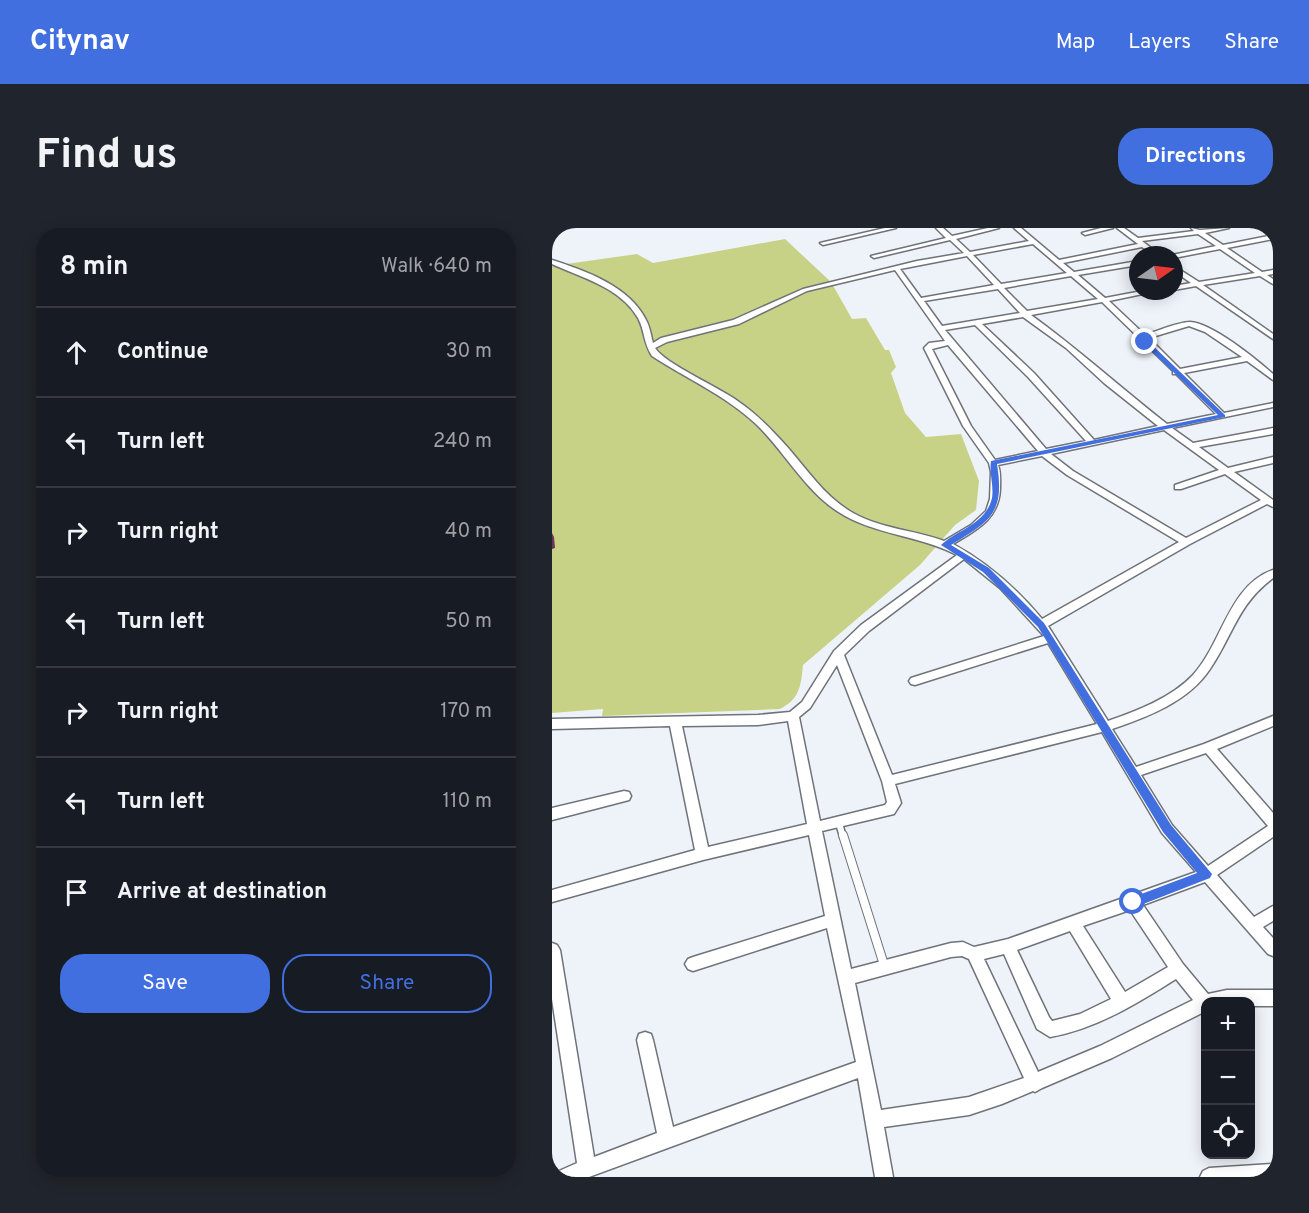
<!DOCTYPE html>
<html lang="en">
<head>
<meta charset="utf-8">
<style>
  body { margin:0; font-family:Overpass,sans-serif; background:#20242c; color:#f1f3f6 }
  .controls { position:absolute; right:18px; bottom:18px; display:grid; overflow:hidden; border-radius:12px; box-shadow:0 3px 15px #0003 }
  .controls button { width:54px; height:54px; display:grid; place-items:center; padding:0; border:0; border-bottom:2px solid #363941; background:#171b24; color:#f1f3f6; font:30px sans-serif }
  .compass { position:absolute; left:577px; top:18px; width:54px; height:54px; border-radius:50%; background:#171b24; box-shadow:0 3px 15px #0003; rotate:76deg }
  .stop { position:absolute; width:18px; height:18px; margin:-14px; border:4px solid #416fe0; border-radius:50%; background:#fff }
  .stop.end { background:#416fe0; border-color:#fff; box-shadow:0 2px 6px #0008 }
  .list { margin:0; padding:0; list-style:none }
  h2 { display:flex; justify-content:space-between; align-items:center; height:78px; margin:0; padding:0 24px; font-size:26px }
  h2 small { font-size:20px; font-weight:400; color:#9ea1a6 }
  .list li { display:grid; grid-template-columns:39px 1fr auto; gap:18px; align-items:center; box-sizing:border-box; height:90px; padding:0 24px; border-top:2px solid #363941 }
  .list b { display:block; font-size:22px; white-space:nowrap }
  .list em { font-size:20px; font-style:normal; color:#9ea1a6 }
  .actions { display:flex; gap:12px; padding:18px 24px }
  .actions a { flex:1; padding:14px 0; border:2px solid #416fe0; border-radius:24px; text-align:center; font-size:21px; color:#416fe0 }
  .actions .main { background:#416fe0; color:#fff }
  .icon { flex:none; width:33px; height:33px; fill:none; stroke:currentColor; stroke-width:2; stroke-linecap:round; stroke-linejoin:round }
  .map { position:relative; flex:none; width:721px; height:949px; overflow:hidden; border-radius:24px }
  header { display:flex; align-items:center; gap:36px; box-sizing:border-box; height:84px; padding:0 30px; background:#416fe0; color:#fff }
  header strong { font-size:28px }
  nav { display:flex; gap:33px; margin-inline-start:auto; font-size:21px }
  .intro { display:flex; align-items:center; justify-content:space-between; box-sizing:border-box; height:144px; padding:0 36px }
  h1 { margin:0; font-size:42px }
  .button { padding:15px 27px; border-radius:24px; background:#416fe0; color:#fff; font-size:21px; font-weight:700 }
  main { display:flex; gap:36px; padding:0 36px }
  aside { flex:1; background:#171b24; border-radius:24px; box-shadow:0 3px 15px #0003 }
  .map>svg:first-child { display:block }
</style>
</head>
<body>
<header>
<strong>Citynav</strong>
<nav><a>Map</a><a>Layers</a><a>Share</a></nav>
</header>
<div class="intro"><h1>Find us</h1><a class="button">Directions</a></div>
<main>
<aside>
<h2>8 min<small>Walk · 640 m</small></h2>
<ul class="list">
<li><svg class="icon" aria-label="ahead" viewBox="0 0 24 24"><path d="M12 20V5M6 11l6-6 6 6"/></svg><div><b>Continue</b></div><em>30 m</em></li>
<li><svg class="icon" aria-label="left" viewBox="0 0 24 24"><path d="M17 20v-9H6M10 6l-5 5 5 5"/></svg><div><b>Turn left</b></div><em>240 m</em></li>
<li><svg class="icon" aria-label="right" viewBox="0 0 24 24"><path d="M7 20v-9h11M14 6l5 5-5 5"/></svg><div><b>Turn right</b></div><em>40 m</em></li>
<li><svg class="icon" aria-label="left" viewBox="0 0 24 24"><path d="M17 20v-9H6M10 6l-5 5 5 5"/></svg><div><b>Turn left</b></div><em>50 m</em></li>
<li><svg class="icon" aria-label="right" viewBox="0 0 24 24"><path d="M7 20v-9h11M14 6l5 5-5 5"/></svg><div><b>Turn right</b></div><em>170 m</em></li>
<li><svg class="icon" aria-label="left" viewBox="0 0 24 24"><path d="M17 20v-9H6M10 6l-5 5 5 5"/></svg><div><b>Turn left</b></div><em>110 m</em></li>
<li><svg class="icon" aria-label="arrive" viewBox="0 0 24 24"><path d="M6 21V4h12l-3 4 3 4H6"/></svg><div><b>Arrive at destination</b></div></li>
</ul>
<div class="actions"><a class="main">Save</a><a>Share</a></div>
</aside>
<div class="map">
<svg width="721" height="949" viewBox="0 0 721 949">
  <rect width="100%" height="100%" fill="#eef3f9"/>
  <!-- green -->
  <path fill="#c7d286" d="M233,11L279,54L300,91L314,90L333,122H337L344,139L339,145L353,185L374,209L409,206L427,253L424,282L403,297L368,337L251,437C249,457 248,471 228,481L50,488L51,481L0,485V38L85,26L101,35Z"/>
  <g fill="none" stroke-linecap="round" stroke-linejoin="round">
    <!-- service-far1 casing -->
    <g stroke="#6f7379" stroke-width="9">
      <path id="service-far1" d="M287,595L291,609"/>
    </g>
    <!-- service casing -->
    <g stroke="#6f7379" stroke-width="10">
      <path id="service" d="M291,607L333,740"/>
    </g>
    <!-- minor casing -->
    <g stroke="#6f7379" stroke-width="3">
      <g id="minor">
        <path d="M333,0H344L271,17L268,15Z"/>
        <path d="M384,0H391L400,8L436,0H447L404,11L418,24L477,13L462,0H469L507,32L586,16L565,0H572L586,10L642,3L639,0L648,2L677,0L653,5L671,17L721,7V11L675,20L710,44L721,42V46L715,47L721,51V56L708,48L651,57L721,106V111L644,58L622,62V58L639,55L622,43V38L647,54L703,45L668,21L622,30V27H620L664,18L646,6L590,13L608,27H601L590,19L511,35L522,44L586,33V37L526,47L553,70L590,63H605L557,73L593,107C605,103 627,94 638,94C660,95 704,131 721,146V152L695,133L632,145L672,185L721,175V179L620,200L641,215L721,200V206L647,219L676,240L721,229V235L682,244L721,272V279L715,276L638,316L496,398L556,493C585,483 619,470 641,447C670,416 677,357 721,342V350C686,376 681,407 658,441C637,473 596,489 560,501L584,539L652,516L721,488V498L665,521L721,585V609L665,647L702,689L721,678V693L711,699L721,710V728L716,726L653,654L591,677L631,736L656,766L675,762H721V778H698V774H654V783L560,830L490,860L483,864L481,863L450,876L417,887L332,899L341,949H323L306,850L37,949H4L7,943L25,935L0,771V715L5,717L8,722L42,929L105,905L85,812L87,806L93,804L99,806L101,812L121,899L304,834L275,700L141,743L136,741L133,736L136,731L141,729L273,688L257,607L151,632L0,674V662L143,622L118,498L0,501V491L206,487L238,484L250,474L282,423L309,397L405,327C367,307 321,307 285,283C252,261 232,223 204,196C173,167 135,151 100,128C91,114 93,103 86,90C68,59 30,50 0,36V32C34,43 77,58 94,92C98,99 99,108 101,115L109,110L181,92L251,61L365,33L412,25L398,12L322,30L319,28L394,10ZM481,16L515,45L449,56L421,27ZM415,28L442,57L369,70L348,41ZM343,42L393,113L377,115L372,120L411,198L437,235L439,244L438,271L434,283L419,297L392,313C363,302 329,301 301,285C274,270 257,244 237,221C222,204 206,187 187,174C169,160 113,136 103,120L115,114L187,96L255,63ZM519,48L546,71L475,83L452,60ZM446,61L468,85L390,98L372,73ZM550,74L621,143V146H624L664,186L615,196C569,160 526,121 479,87ZM471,89L514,120L552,155L606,198L542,212L482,145L430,96ZM423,97L476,149L534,213L494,221L393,102ZM637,98L653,104L690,129L628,141L597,110ZM396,117L486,223L443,232L419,198L380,121ZM612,202L667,242L623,257V261H629L673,246L709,272L634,310L521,243L499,226ZM490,228L515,247L627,314L490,391C465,361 436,335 401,316C424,302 447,291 448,261C448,252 449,245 446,237ZM412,331L448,360L492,408L359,450L357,453L359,456L363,457L496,415L545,496L340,547L292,427L317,403ZM285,437L330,553L335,574L333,577L268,593L247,489L258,480ZM236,493L255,596L156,619L130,498L206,497ZM550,504L610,605L644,644L456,711L422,719L411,714L399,715L299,741L270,603L342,586L349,575L343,556ZM654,525L716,598L656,638L620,597L589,547ZM578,682L616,739L573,764L531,698ZM518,703L559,771L528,786L500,793L497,789L465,722ZM452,726L485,801L498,809C544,801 586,775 624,751L641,772L548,818L486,844L432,731ZM410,728L417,731L472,850L417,869L329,882L303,755L399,729Z"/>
        <path d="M549,0H561L533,7L530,5Z"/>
        <path d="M72,563L77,564L79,568L77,572L0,592V580Z"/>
        <path d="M721,936V949H648L651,943L657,940Z"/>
      </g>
    </g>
    <!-- service-far1 -->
    <use href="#service-far1" stroke="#fff" stroke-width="6"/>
    <!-- service -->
    <use href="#service" stroke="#fff" stroke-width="8"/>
    <!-- minor -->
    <use href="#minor" fill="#fff" fill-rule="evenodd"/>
  </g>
  <!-- shaded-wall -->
  <path fill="#6c3353" d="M0,305L2,309L3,320L0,321Z"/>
  <!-- route -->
  <path fill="#416fe0" d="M591,113H596L673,187V189L445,236C453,286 438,293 399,317L437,340L492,395L619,597L660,646L658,650L581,680L576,678V671L645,645L611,604L486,399L431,344L389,317C405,302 434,296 440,270C442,258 437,245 439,233L666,187L591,115Z"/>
</svg>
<div class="controls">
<button>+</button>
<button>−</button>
<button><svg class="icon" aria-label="locate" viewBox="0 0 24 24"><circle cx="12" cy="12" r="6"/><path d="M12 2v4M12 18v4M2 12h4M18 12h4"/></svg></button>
</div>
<svg class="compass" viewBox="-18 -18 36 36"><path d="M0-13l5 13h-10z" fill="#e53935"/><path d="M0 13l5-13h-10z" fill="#9ea1a6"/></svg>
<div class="stop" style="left:581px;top:674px"></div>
<div class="stop end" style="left:593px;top:114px"></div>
</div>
</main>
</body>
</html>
